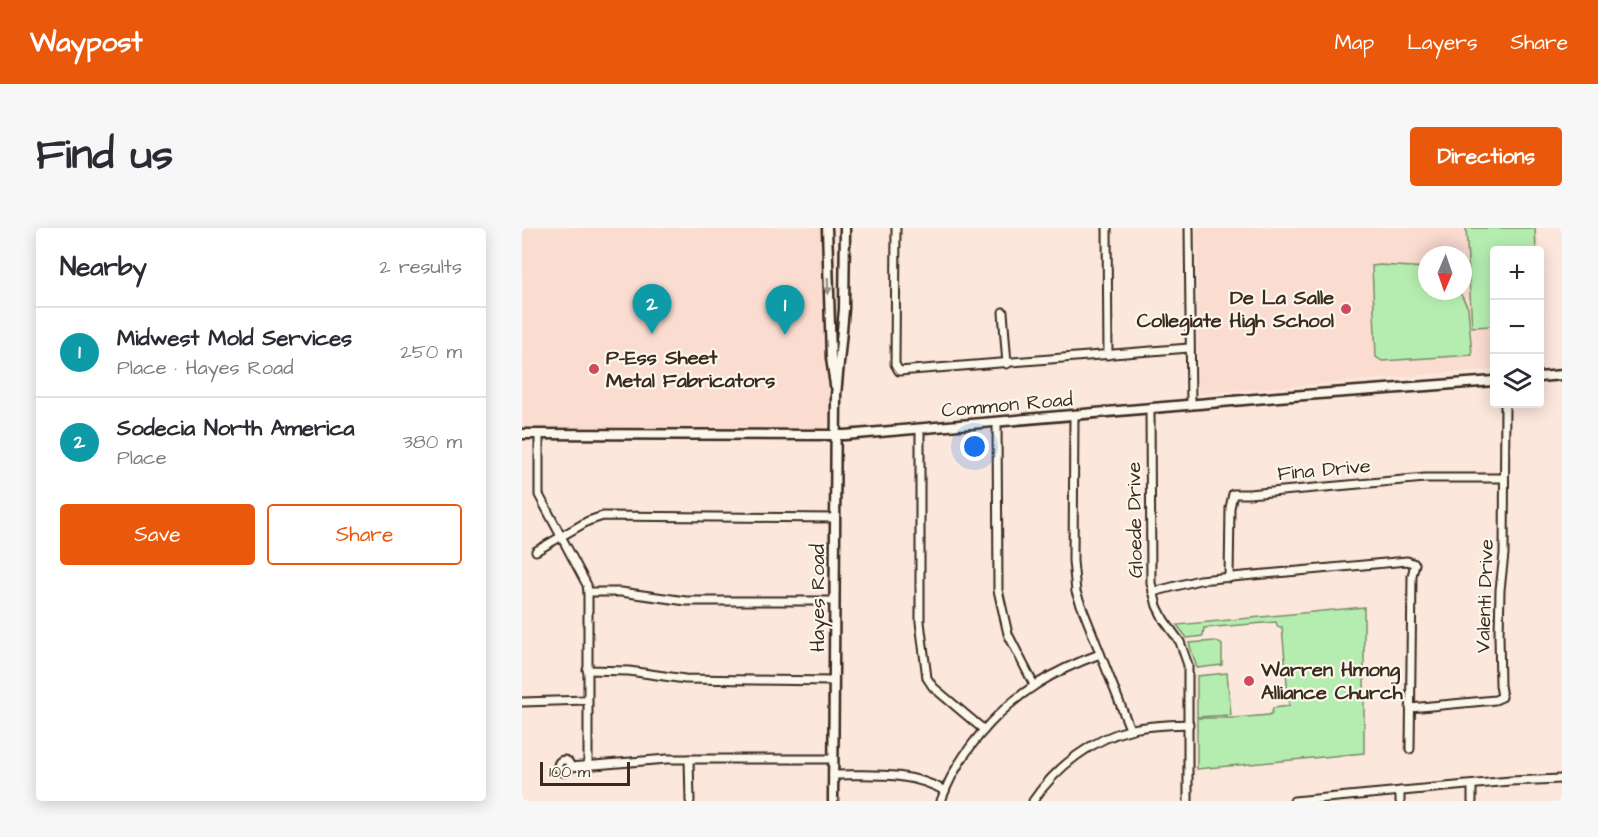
<!DOCTYPE html>
<html lang="en">
<head>
<meta charset="utf-8">
<style>
  body { margin:0; font-family:"Architects Daughter",sans-serif; background:#f7f7f7; color:#2b2b33 }
  .controls { position:absolute; right:18px; top:18px; display:grid; overflow:hidden; border-radius:6px; box-shadow:0 3px 15px #0003 }
  .controls button { width:54px; height:54px; display:grid; place-items:center; padding:0; border:0; border-bottom:2px solid #e1e1e2; background:#fff; color:#2b2b33; font:30px sans-serif }
  .compass { position:absolute; left:896px; top:18px; width:54px; height:54px; border-radius:50%; background:#fff; box-shadow:0 3px 15px #0003; rotate:182deg }
  .scale { position:absolute; left:18px; bottom:15px; width:90px; box-sizing:border-box; padding-left:6px; border:3px solid #3b2a1e; border-top:0; font-size:16px; line-height:21px; white-space:nowrap; color:#3b2a1e; -webkit-text-stroke:4px #fbf7ec; paint-order:stroke }
  .you { position:absolute; left:453px; top:219px; width:21px; height:21px; margin:-15px; border:4px solid #fff; border-radius:50%; background:#1a73e8; box-shadow:0 0 0 9px #1a73e833 }
  .badge { display:grid; place-items:center; width:39px; height:39px; border-radius:50%; background:#ea580c; color:#fff; font-size:20px; font-weight:700 }
  .pin { position:absolute; translate:-50% -50px; filter:drop-shadow(0 2px 3px #0008) }
  .pin::after { content:''; position:absolute; top:32px; width:21px; height:18px; background:inherit; clip-path:polygon(0 0,100% 0,50% 100%) }
  .list { margin:0; padding:0; list-style:none }
  h2 { display:flex; justify-content:space-between; align-items:center; height:78px; margin:0; padding:0 24px; font-size:26px }
  h2 small { font-size:20px; font-weight:400; color:#7c7c81 }
  .list li { display:grid; grid-template-columns:39px 1fr auto; gap:18px; align-items:center; box-sizing:border-box; height:90px; padding:0 24px; border-top:2px solid #e1e1e2 }
  .list b { display:block; font-size:22px; white-space:nowrap }
  .list p { margin:0; font-size:20px; white-space:nowrap; color:#7c7c81 }
  .list em { font-size:20px; font-style:normal; color:#7c7c81 }
  .actions { display:flex; gap:12px; padding:18px 24px }
  .actions a { flex:1; padding:14px 0; border:2px solid #ea580c; border-radius:6px; text-align:center; font-size:21px; color:#ea580c }
  .actions .main { background:#ea580c; color:#fff }
  .icon { flex:none; width:33px; height:33px; fill:none; stroke:currentColor; stroke-width:2; stroke-linecap:round; stroke-linejoin:round }
  .map { position:relative; flex:none; width:1040px; height:573px; overflow:hidden; border-radius:6px }
  header { display:flex; align-items:center; gap:36px; box-sizing:border-box; height:84px; padding:0 30px; background:#ea580c; color:#fff }
  header strong { font-size:28px }
  nav { display:flex; gap:33px; margin-inline-start:auto; font-size:21px }
  .intro { display:flex; align-items:center; justify-content:space-between; box-sizing:border-box; height:144px; padding:0 36px }
  h1 { margin:0; font-size:42px }
  .button { padding:15px 27px; border-radius:6px; background:#ea580c; color:#fff; font-size:21px; font-weight:700 }
  main { display:flex; gap:36px; padding:0 36px }
  aside { flex:1; background:#fff; border-radius:6px; box-shadow:0 3px 15px #0003 }
  .map>svg:first-child { display:block }
</style>
</head>
<body>
<header>
<strong>Waypost</strong>
<nav><a>Map</a><a>Layers</a><a>Share</a></nav>
</header>
<div class="intro"><h1>Find us</h1><a class="button">Directions</a></div>
<main>
<aside>
<h2>Nearby<small>2 results</small></h2>
<ul class="list">
<li><span class="badge" style="background:#0f9aa8">1</span><div><b>Midwest Mold Services</b><p>Place · Hayes Road</p></div><em>250 m</em></li>
<li><span class="badge" style="background:#0f9aa8">2</span><div><b>Sodecia North America</b><p>Place</p></div><em>380 m</em></li>
</ul>
<div class="actions"><a class="main">Save</a><a>Share</a></div>
</aside>
<div class="map">
<svg width="1040" height="573" viewBox="0 0 1040 573">
  <rect width="100%" height="100%" fill="#fbe7dc"/>
  <filter id="ink" filterUnits="userSpaceOnUse"><feTurbulence type="fractalNoise" baseFrequency=".0167" numOctaves="2"/><feDisplacementMap in="SourceGraphic" scale="12" xChannelSelector="R" yChannelSelector="G"/><feConvolveMatrix kernelMatrix="1 2 1 2 8 2 1 2 1" color-interpolation-filters="sRGB"/></filter>
  <g filter="url(#ink)">
    <!-- built -->
    <g fill="#fbdcd1" fill-rule="evenodd">
      <path d="M0,0H301L306,154V191L304,198L294,204L0,201Z"/>
      <path d="M675,0H1016L1023,99H1018L1017,22H972V141L676,166ZM905,27H941V63H905Z"/>
    </g>
    <!-- green -->
    <g fill="#b5edb0" stroke="#788c67" stroke-width="1.5">
      <path d="M944,0H1013L1014,22H972V98L950,99Z"/>
      <path d="M858,37L905,40V63H937L946,80L950,127L860,133L854,129L850,38Z"/>
      <path d="M842,379V525L675,541V490H713L747,487L750,485L751,480L767,478L760,399H756L754,394L682,400L681,408L665,410L655,397Z"/>
      <path d="M694,413L700,417V437L675,440L667,415Z"/>
      <path d="M705,445L709,487L675,489V448Z"/>
    </g>
    <g fill="none" stroke-linecap="round" stroke-linejoin="round">
      <!-- minor casing -->
      <g stroke="#3b2a1e" stroke-width="11">
        <g id="minor">
          <path d="M374,0L373,136L377,143L667,120"/>
          <path d="M585,0L586,127"/>
          <path d="M667,0L669,177"/>
          <path d="M481,84L485,136"/>
          <path d="M628,181L629,355L635,378L642,392L658,414L666,437V573"/>
          <path d="M552,188L551,333L554,364L608,501"/>
          <path d="M475,194L476,362L486,406L512,457"/>
          <path d="M398,201V394L405,450L411,459L462,502"/>
          <path d="M17,206V267L65,357L66,364V538"/>
          <path d="M14,323L66,293L81,288L313,290"/>
          <path d="M707,350L708,280L711,266H727L903,250H982"/>
          <path d="M66,364H99L164,373H312"/>
          <path d="M631,364L677,352L885,333L893,336L890,348L888,521"/>
          <path d="M65,442L107,443L163,451L312,453"/>
          <path d="M0,474L65,472"/>
          <path d="M888,480L973,472L980,469L978,457L977,406L978,362L982,326L983,176"/>
          <path d="M167,531L168,573"/>
          <circle cx="42" cy="538" r="6"/>
          <path d="M48,539L145,531H311"/>
          <path d="M311,547C350,547 388,543 423,563"/>
          <path d="M950,557V573"/>
          <path d="M878,563V573"/>
          <path d="M419,573C435,527 474,482 515,456C535,443 556,434 578,426"/>
          <path d="M511,573C534,539 571,510 611,501C629,497 648,497 667,496"/>
          <path d="M772,573L988,553L1040,551"/>
        </g>
      </g>
      <!-- tertiary casing -->
      <g stroke="#3b2a1e" stroke-width="13">
        <g id="tertiary">
          <path d="M305,0L309,130L313,157"/>
          <path d="M1017,149L1040,147"/>
          <path d="M0,206L323,207L756,169L972,153"/>
          <path d="M311,573L314,167L322,81L323,0"/>
        </g>
      </g>
      <!-- minor -->
      <use href="#minor" stroke="#fbf7ec" stroke-width="7"/>
      <!-- tertiary -->
      <use href="#tertiary" stroke="#fbf7ec" stroke-width="8"/>
    </g>
    <!-- one-way arrows -->
    <defs><path id="oneway-solid" d="M-6-.8H1V-3.2L6.5 0L1 3.2V.8H-6Z" transform="scale(1.5)"/></defs>
    <use fill="#9b9085" href="#oneway-solid" transform="translate(306 58) rotate(88)"/>
  </g>
  <!-- markers -->
  <g fill="#d1495b" stroke="#fbf7ec" stroke-width="2">
    <circle cx="824" cy="81" r="6"/>
    <circle cx="72" cy="141" r="6"/>
    <circle cx="727" cy="453" r="6"/>
  </g>
  <g text-anchor="middle" dominant-baseline="central" stroke-width="4.5" stroke-linejoin="round" paint-order="stroke">
    <!-- poi labels -->
    <g font-size="20" font-weight="bold" fill="#3b2a1e" stroke="#fbf7ec" text-anchor="start">
      <text x="812" y="70" text-anchor="end">De La Salle<tspan x="812" dy="23">Collegiate High School</tspan></text>
      <text x="84" y="130">P-Ess Sheet<tspan x="84" dy="23">Metal Fabricators</tspan></text>
      <text x="739" y="442">Warren Hmong<tspan x="739" dy="23">Alliance Church</tspan></text>
    </g>
    <!-- street labels -->
    <g font-size="20" fill="#3b2a1e" stroke="#fbf7ec">
      <text transform="translate(485 177) rotate(-5)">Common Road</text>
      <text transform="translate(802 242) rotate(-5)">Fina Drive</text>
      <text transform="translate(613 292) rotate(-91)">Gloede Drive</text>
      <text transform="translate(963 368) rotate(-88)">Valenti Drive</text>
      <text transform="translate(296 370) rotate(-90)">Hayes Road</text>
    </g>
  </g>
</svg>
<div class="controls">
<button>+</button>
<button>−</button>
<button><svg class="icon" aria-label="layers" viewBox="0 0 24 24"><path d="M12 4l9 5-9 5-9-5zM3 14l9 5 9-5"/></svg></button>
</div>
<svg class="compass" viewBox="-18 -18 36 36"><path d="M0-13l5 13h-10z" fill="#e53935"/><path d="M0 13l5-13h-10z" fill="#7c7c81"/></svg>
<div class="scale">100 m</div>
<div class="you"></div>
<div class="pin badge" style="left:263px;top:107px;background:#0f9aa8">1</div>
<div class="pin badge" style="left:130px;top:106px;background:#0f9aa8">2</div>
</div>
</main>
</body>
</html>
